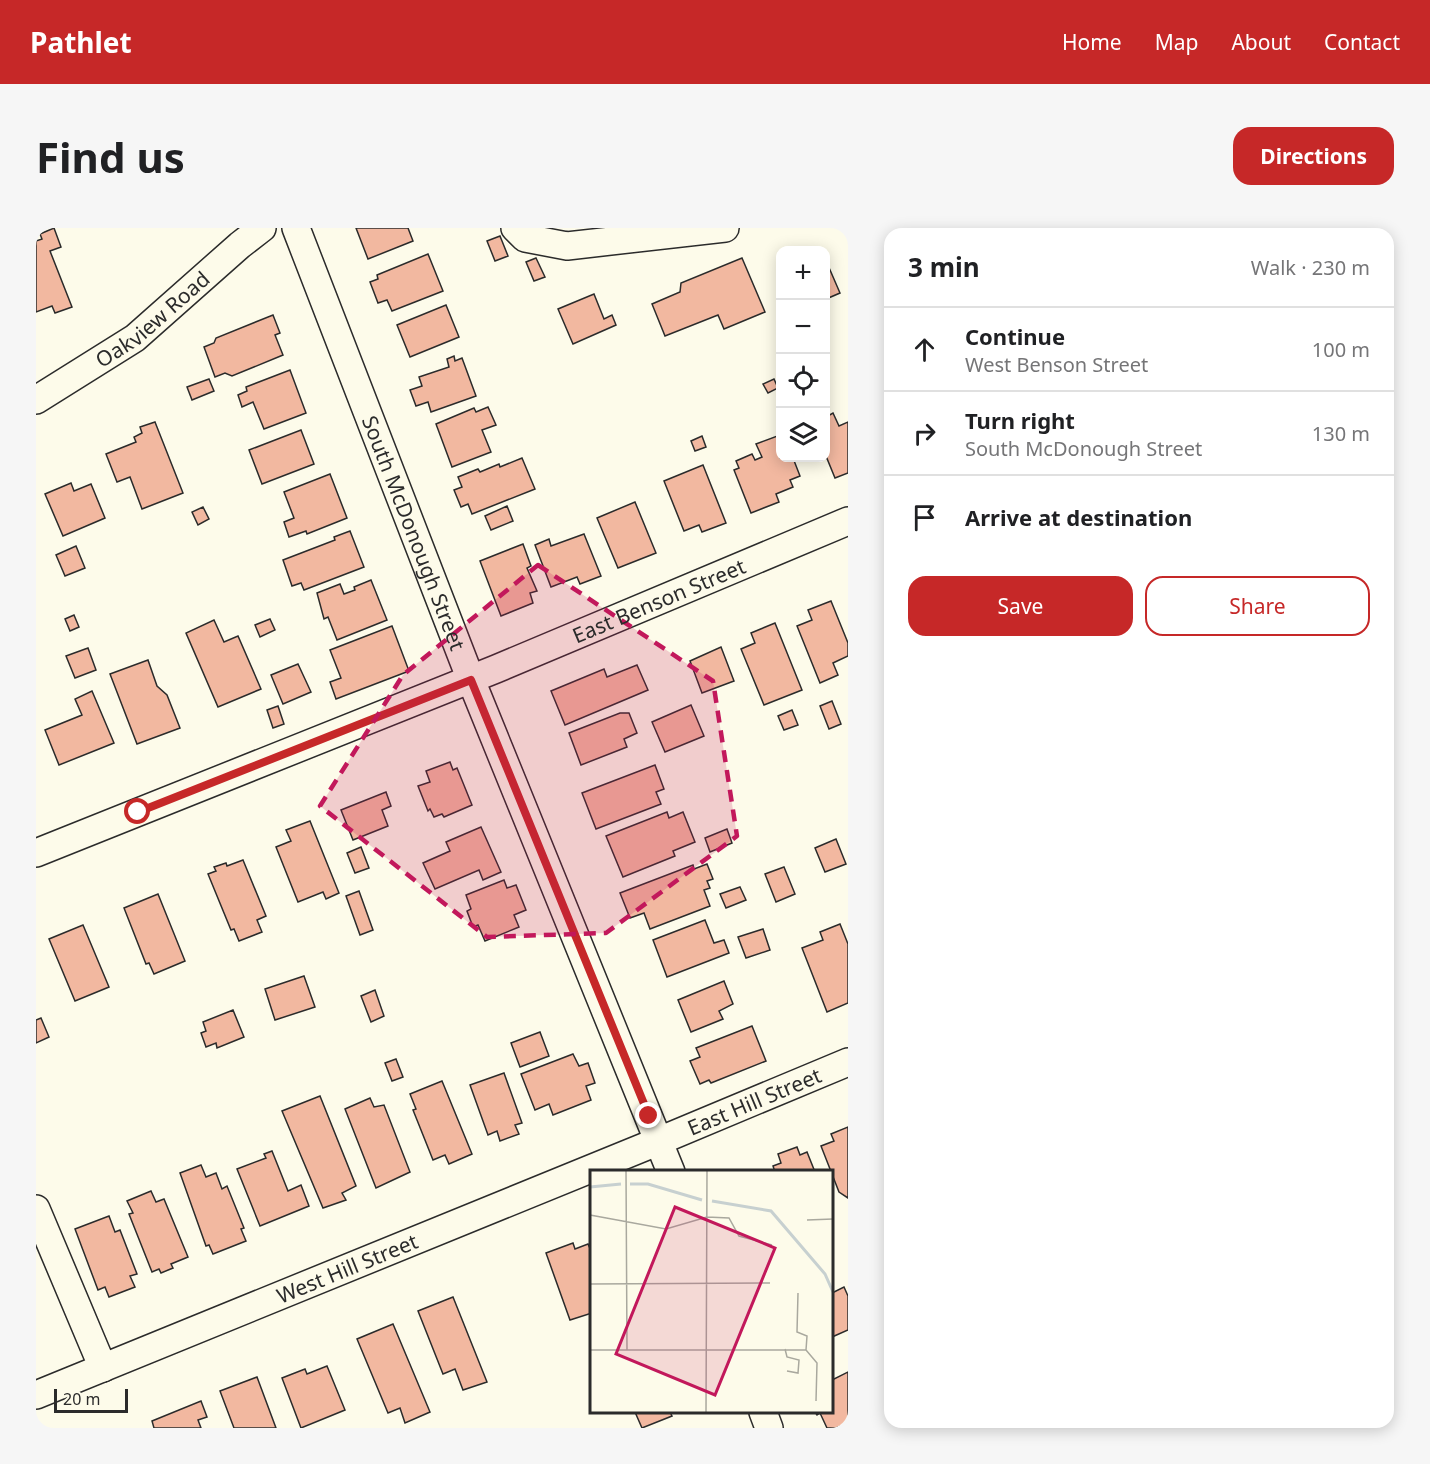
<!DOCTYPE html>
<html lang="en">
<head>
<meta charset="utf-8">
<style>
  body { margin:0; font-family:"Noto Sans",sans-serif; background:#f6f6f6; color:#202124 }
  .controls { position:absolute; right:18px; top:18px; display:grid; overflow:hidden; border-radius:12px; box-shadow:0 3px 15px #0003 }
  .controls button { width:54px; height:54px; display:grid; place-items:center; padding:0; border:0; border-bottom:2px solid #e0e0e0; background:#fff; color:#202124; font:30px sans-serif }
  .scale { position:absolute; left:18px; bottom:15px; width:74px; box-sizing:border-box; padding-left:6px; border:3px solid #2b2b2b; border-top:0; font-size:16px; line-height:21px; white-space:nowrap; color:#2b2b2b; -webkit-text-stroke:4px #fdfbea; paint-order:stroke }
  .stop { position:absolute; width:18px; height:18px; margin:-14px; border:4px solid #c62828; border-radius:50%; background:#fff }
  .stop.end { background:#c62828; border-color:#fff; box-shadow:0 2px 6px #0008 }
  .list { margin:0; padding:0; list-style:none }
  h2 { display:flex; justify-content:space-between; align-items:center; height:78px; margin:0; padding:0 24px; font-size:26px }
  h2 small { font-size:20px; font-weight:400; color:#757577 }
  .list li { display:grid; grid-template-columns:39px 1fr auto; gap:18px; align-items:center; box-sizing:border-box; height:84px; padding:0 24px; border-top:2px solid #e0e0e0 }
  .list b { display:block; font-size:22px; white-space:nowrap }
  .list p { margin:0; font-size:20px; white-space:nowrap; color:#757577 }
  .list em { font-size:20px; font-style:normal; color:#757577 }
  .actions { display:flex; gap:12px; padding:18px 24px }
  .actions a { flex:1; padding:14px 0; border:2px solid #c62828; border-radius:18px; text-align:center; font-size:21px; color:#c62828 }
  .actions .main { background:#c62828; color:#fff }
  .icon { flex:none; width:33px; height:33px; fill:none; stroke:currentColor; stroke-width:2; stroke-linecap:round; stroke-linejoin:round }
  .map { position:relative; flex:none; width:812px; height:1200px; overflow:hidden; border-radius:18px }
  header { display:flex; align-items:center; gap:36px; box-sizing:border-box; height:84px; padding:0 30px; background:#c62828; color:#fff }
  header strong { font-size:28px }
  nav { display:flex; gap:33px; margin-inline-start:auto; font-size:21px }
  .intro { display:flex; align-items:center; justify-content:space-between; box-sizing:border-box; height:144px; padding:0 36px }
  h1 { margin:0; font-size:42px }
  .button { padding:15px 27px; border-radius:18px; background:#c62828; color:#fff; font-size:21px; font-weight:700 }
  main { display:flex; gap:36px; padding:0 36px }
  aside { flex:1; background:#fff; border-radius:18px; box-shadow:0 3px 15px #0003 }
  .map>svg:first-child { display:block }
</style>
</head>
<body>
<header>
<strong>Pathlet</strong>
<nav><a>Home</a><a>Map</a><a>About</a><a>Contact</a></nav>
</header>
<div class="intro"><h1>Find us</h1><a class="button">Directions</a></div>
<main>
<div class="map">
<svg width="812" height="1200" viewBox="0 0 812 1200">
  <rect width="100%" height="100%" fill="#fdfbea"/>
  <!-- building -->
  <g fill="#f2b8a0" stroke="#2b2b2b" stroke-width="1.5">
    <path d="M18,0L25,19L14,23L36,79L19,85L16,78L0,84V13L6,11L4,6Z"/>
    <path d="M320,0H372L377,13L332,31Z"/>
    <path d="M464,8L472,28L459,33L451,13Z"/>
    <path d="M392,26L407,63L356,83L351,72L342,75L334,54L342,51L341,47Z"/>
    <path d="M500,30L509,49L498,53L490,34Z"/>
    <path d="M706,30L729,84L688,101L682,87L629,108L616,76L644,64L645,55Z"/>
    <path d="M790,35H791L804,65L790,71Z"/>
    <path d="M558,66L568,91L576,87L580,97L537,116L522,81Z"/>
    <path d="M410,77L423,109L374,129L361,97Z"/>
    <path d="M237,87L244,105L239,107L247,127L196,148L189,145L179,149L168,119L178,115L180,110Z"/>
    <path d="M418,128L419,133L426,130L440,168L395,184L392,174L380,178L374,162L386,158L383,149L413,139L411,131Z"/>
    <path d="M254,142L270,185L228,201L217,174L206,179L202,167L211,163L210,159Z"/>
    <path d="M173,151L178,163L156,172L151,159Z"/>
    <path d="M738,151L742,160L732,165L727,156Z"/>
    <path d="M452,179L460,197L446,202L455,224L416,239L400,196L438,180L440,184Z"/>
    <path d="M797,185L803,198L812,194V245L799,250L790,228V189Z"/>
    <path d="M119,194L147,265L106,281L94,249L81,254L70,226L100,214L98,209L106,205L104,199Z"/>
    <path d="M265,202L278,236L226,256L213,222Z"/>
    <path d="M744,207V230H757L764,248L754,252L757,259L740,266L743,274L715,285L698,242L703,240L700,233L716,226L719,232L726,229L720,216Z"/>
    <path d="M666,208L670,219L659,223L655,213Z"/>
    <path d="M486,230L499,261L436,286L432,276L425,279L418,262L426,259L422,249L442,241L444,244L463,236L464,239Z"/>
    <path d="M667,237L690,295L666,304L663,297L648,303L628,253Z"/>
    <path d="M294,246L311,290L271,306L270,303L253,309L248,294L258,290L248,264Z"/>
    <path d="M35,255L38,263L55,256L69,290L27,308L9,266Z"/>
    <path d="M599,274L620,325L582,340L561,290Z"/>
    <path d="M471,278L477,293L455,302L449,288Z"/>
    <path d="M167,279L173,291L162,297L156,284Z"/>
    <path d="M314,303L328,339L268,362L265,355L256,358L247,332L299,312L298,309Z"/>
    <path d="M548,306L565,348L544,356L541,349L515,359L499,317L513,311L515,318Z"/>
    <path d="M487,316L495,338L491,340L501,363L494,365L497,375L465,388L444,333Z"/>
    <path d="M40,318L49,340L29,348L20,327Z"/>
    <path d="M335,352L351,392L301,412L292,389L288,391L281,365L304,356L308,366L319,362L318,359Z"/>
    <path d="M795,373L812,415V428L797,435L802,447L784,455L761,398L776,392L772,382Z"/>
    <path d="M38,387L43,399L34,403L29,391Z"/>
    <path d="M234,391L239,402L224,409L219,397Z"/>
    <path d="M178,392L188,414L202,408L225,461L182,479L150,405Z"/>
    <path d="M739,395L766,462L728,477L705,421L719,415L715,405Z"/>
    <path d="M356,398L373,443L300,471L294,454L305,450L294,422Z"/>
    <path d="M685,419L698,453L666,465L654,433Z"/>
    <path d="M52,420L60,442L39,450L30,428Z"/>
    <path d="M112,432L121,458L131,467L144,500L101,516L74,446Z"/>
    <path d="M262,436L275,464L247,476L235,447Z"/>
    <path d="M601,437L612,462L529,497L515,463L568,441L571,449Z"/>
    <path d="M56,463L78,515L23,537L9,502L46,487L39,471Z"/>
    <path d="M796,473L805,496L793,501L784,478Z"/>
    <path d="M655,477L668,508L629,524L616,494Z"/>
    <path d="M242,478L248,496L237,500L231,482Z"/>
    <path d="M756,482L762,497L748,502L742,488Z"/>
    <path d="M584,485H593L601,505L588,511L591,519L545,537L533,505Z"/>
    <path d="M414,534L417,542L421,540L436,577L408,589L406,586L398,589L394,581L392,583L382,558L394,554L390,543Z"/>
    <path d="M619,537L628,561L620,564L625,576L560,601L546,565Z"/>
    <path d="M350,564L355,578L346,582L352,598L317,612L305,582Z"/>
    <path d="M631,584L633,590L647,584L659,614L637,623L639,628L587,649L570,608Z"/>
    <path d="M274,593L303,665L290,671L287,664L262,674L240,619L255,613L250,602Z"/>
    <path d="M445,599L465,644L447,652L443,642L399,661L387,635L414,623L410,614Z"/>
    <path d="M691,601L696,615L674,624L669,610Z"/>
    <path d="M800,611L810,636L789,644L779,620Z"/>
    <path d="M325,619L333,640L319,645L311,625Z"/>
    <path d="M207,632L230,688L221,692L226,704L203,713L198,701L195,702L172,646L180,643L178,639L190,635L191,638Z"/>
    <path d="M671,636L677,651L671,653L674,660L668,662L674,678L614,701L608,685L594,690L584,665L657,637L658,641Z"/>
    <path d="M748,639L759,666L740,674L729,646Z"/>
    <path d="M468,652L471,660L480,657L490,682L478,687L483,699L449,713L442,697L437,699L431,683L435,681L430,667Z"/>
    <path d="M704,659L710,672L690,680L684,666Z"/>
    <path d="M323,663L337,702L324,707L310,668Z"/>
    <path d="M122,666L149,733L118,746L113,735L110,736L88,680Z"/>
    <path d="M669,692L678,715L688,712L693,725L631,749L617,712Z"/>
    <path d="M804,696L812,716V775L791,784L766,720L787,712L784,704Z"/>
    <path d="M47,697L73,759L39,773L13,711Z"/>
    <path d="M727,701L734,722L710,730L702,709Z"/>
    <path d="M268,748L279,779L239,792L229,761Z"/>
    <path d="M688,753L697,776L683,783L687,791L655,804L642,772Z"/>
    <path d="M339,762L348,788L335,794L325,768Z"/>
    <path d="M197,782L208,809L181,820L180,815L170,819L165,805L170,803L167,794Z"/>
    <path d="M5,790L13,809L0,815V792Z"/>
    <path d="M716,798L730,833L675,855L673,852L664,856L654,833L664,829L660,820Z"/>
    <path d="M504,804L513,828L484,839L475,815Z"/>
    <path d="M537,826L543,838L552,835L559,855L550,858L555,872L517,887L513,876L499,882L485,846Z"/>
    <path d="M360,831L367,849L356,853L349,835Z"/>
    <path d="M468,845L486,895L479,897L483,906L464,913L461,903L452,907L434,857Z"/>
    <path d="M406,853L436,926L413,936L409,927L397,932L377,882L380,881L374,866Z"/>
    <path d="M284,868L320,958L306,965L310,972L287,980L246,883Z"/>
    <path d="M334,870L338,879L348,877L374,944L340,960L309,881Z"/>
    <path d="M812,899V970L803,964L785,918L798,913L795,906Z"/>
    <path d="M761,919L764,927L771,924L779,944H739L737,938L745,935L742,926Z"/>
    <path d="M236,923L252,963L265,957L273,978L224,998L201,941L230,930L228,926Z"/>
    <path d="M165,937L170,949L180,945L186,961L191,958L208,1000L205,1001L210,1013L177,1026L173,1017L170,1018L144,945Z"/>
    <path d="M115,963L120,974L128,971L152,1029L135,1036L137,1040L125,1045L123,1041L116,1044L93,986L97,985L91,973Z"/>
    <path d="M73,988L79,1004L84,1002L101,1046L94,1048L99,1059L73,1069L69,1059L62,1062L39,1001Z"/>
    <path d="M537,1015L539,1021L552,1016L556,1025V1085L534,1092L510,1025Z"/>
    <path d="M808,1059L812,1068V1102L796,1109V1065Z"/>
    <path d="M417,1069L451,1154L427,1162L419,1141L407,1146L382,1083Z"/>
    <path d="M357,1096L394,1184L369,1195L364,1180L352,1185L321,1111Z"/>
    <path d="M291,1138L309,1182L265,1200L246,1150L269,1141L271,1146Z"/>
    <path d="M812,1144V1195L800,1200H791L784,1185L781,1187L779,1184H796V1152Z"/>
    <path d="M221,1149L240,1200H198L184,1163Z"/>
    <path d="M165,1173L171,1189L162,1192L165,1200H118L116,1193Z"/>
    <path d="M599,1184H634L636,1188L606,1200Z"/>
  </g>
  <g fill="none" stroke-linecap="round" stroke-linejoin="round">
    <!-- minor casing -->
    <g stroke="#2b2b2b" stroke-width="30">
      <g id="minor">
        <path id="s1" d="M260,0L435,452L635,944"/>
        <path d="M479,0L489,10L531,18L689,0"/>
        <path id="s2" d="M0,172L99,110L204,17L226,0"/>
        <path id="s3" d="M0,625L460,441L812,293"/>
        <path d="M0,981L67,1140"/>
        <path id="s4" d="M0,1167L623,913L812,834"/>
        <path d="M727,1184L733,1200"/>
      </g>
    </g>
    <!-- minor -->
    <use href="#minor" stroke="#fdfbea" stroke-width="27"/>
  </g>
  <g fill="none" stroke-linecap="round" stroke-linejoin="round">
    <!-- route -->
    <path stroke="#c62828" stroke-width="8" d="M102,584L435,452L613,888"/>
  </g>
  <!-- marked area -->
  <path fill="#c2185b" fill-opacity="0.2" stroke="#c2185b" stroke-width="4.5" stroke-dasharray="12 8" stroke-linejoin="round" d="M502,337L677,453L701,608L570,705L451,709L284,578L367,447Z"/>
  <g text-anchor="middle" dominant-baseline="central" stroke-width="4.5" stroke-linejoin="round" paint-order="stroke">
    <!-- street labels -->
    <g font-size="21" fill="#2b2b2b" stroke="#fdfbea">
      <text stroke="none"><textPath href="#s2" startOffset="142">Oakview Road</textPath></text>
      <text stroke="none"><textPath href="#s1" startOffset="327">South McDonough Street</textPath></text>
      <text stroke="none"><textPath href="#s3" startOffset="672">East Benson Street</textPath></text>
      <text stroke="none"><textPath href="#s4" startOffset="776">East Hill Street</textPath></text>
      <text stroke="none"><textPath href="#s4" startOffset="336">West Hill Street</textPath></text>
    </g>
  </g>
  <!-- overview -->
  <g transform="translate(554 942)">
    <rect width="243" height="243" fill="#fdfbea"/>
    <path fill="none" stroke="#c7d0d0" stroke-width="3" d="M40,14H58L112,30M0,17L31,14M122,31L181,41L235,104L243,122"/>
    <path fill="none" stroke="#a9a89e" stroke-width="1.5" d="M36,0L37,180M0,45L76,59L117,47L139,48L149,66L182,75M217,50L243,49M0,114L180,113M208,123L207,162L217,166L216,180M195,179L197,187L209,190L208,203L197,201M0,180H216M216,180L227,193L226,231M116,243L117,0"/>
    <path fill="#c2185b" fill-opacity="0.15" stroke="#c2185b" stroke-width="3" d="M85,37L185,78L125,225L26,184Z"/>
    <rect width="243" height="243" fill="none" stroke="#2b2b2b" stroke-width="3"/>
  </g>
</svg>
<div class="controls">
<button>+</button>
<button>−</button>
<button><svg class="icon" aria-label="locate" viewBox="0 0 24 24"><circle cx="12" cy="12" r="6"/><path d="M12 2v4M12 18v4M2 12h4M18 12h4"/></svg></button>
<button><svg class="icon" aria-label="layers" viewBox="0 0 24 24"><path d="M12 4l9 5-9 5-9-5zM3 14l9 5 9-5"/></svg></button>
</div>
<div class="scale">20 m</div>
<div class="stop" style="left:102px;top:584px"></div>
<div class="stop end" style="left:613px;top:888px"></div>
</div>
<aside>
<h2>3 min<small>Walk · 230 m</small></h2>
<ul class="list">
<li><svg class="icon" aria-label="ahead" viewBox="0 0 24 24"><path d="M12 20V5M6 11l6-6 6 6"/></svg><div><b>Continue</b><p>West Benson Street</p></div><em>100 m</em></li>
<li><svg class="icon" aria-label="right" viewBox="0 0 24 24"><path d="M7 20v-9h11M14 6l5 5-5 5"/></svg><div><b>Turn right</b><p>South McDonough Street</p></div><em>130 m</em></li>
<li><svg class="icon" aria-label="arrive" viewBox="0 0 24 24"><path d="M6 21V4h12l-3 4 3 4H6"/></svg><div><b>Arrive at destination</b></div></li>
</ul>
<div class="actions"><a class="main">Save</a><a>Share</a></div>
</aside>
</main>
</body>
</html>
